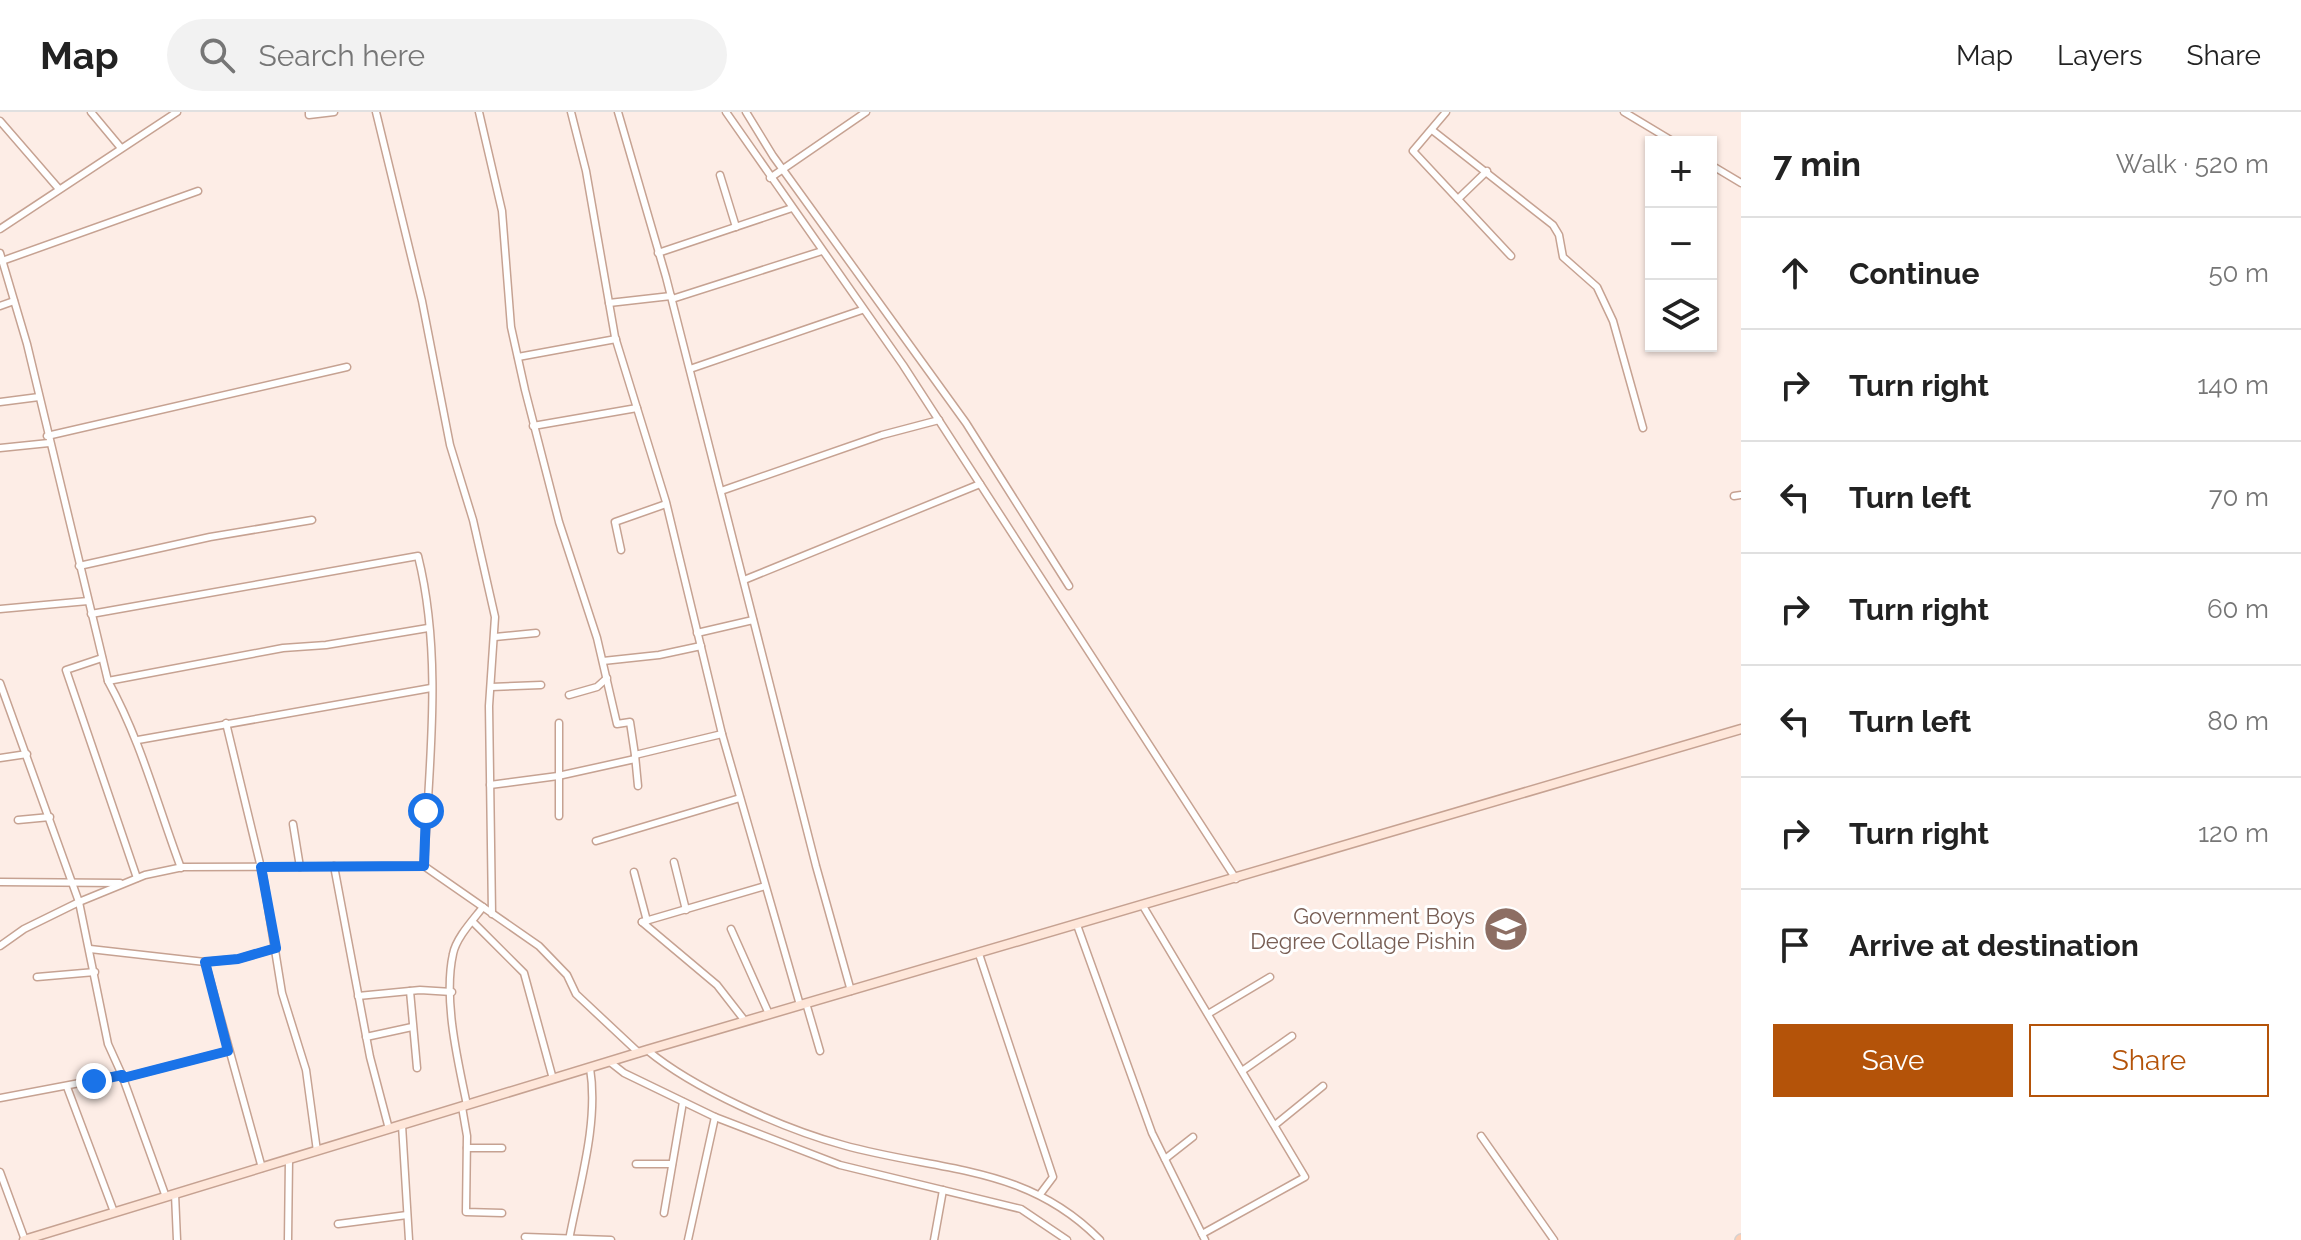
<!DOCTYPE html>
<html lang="en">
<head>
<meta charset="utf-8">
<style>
  body { margin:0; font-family:Raleway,sans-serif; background:#f2f2f2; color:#222 }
  .controls { position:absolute; right:24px; top:24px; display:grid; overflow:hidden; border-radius:0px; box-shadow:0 2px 6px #0004 }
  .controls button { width:72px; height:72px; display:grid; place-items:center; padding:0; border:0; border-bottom:2px solid #e0e0e0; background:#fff; color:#222; font:40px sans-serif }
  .stop { position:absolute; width:24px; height:24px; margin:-18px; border:6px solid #1a73e8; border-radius:50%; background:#fff }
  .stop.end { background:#1a73e8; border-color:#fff; box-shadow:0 2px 8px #0008 }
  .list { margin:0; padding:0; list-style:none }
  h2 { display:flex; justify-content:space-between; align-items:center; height:104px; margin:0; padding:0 32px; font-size:34px }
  h2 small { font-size:26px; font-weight:400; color:#767676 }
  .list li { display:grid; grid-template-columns:52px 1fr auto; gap:24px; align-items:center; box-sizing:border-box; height:112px; padding:0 32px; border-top:2px solid #e0e0e0 }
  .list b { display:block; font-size:30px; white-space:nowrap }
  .list em { font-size:26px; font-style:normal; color:#767676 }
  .actions { display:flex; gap:16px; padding:24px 32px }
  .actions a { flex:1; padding:18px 0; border:2px solid #b45309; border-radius:0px; text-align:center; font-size:28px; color:#b45309 }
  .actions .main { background:#b45309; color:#fff }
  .icon { flex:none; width:44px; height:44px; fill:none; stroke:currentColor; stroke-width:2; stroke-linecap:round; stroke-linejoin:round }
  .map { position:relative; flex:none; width:1741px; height:1128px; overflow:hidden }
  header { display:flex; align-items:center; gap:48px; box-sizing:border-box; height:112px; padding:0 40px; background:#fff; border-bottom:2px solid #e0e0e0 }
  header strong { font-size:38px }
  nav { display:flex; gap:44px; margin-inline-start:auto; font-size:28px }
  .search { width:560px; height:72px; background:#f2f2f2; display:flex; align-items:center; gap:20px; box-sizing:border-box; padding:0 28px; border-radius:44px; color:#767676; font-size:30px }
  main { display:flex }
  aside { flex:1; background:#fff }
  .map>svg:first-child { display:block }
</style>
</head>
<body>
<header>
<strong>Map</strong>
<div class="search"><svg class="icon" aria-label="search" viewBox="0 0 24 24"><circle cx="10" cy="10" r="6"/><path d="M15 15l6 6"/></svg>Search here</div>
<nav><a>Map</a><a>Layers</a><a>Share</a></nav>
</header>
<main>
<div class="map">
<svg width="1741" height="1128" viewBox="0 0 1741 1128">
  <rect width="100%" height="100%" fill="#fdede6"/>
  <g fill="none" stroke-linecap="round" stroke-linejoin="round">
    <!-- street casing -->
    <g stroke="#c6a292" stroke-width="9">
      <g id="street">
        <path d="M91,0L121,36"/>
        <path d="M309,0V3L334,0"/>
        <path d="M376,0L422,189L450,333L473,408L495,505L489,594L492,802"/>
        <path d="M479,0L502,99L511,215L525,278L559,410L597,526L617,612L630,610L635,643L722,622"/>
        <path d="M571,0L586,59L615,225L666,390L722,622L800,893"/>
        <path d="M618,0L666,165L816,754L851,879"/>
        <path d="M726,0L903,253L1236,767"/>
        <path d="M746,0L773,44L966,311L1069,474"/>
        <path d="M1446,0L1413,39L1511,144"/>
        <path d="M1624,0L1674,30"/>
        <path d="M0,9L59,77"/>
        <path d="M1432,18L1553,113L1559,123L1563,145L1597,175L1613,209L1643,316"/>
        <path d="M1711,53L1741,71"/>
        <path d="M720,63L736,115"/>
        <path d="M770,66L866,0"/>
        <path d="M1458,87L1487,59"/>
        <path d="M0,117L177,0"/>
        <path d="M0,141L27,232L108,569C141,629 157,692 181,756"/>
        <path d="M658,141L792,96"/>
        <path d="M2,149L198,79"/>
        <path d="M672,187L822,139"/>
        <path d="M609,191L671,184"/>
        <path d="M0,194L14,189"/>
        <path d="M518,245L616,227"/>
        <path d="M690,257L862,198"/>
        <path d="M0,290L39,285"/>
        <path d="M533,314L637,296"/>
        <path d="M47,324L347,255"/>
        <path d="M0,336L49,331"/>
        <path d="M721,379L882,323L939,308"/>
        <path d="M1734,384L1741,383"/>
        <path d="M621,438L615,410L666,392"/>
        <path d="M79,454L210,425L312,408"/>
        <path d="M744,468L980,372"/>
        <path d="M0,497L88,489"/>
        <path d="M91,502L418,444C443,544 429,653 424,754"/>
        <path d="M697,521L753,508"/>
        <path d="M495,525L536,521"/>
        <path d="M102,546L66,558L137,766"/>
        <path d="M603,549L659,543L701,534"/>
        <path d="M108,569L283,536L326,533L428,516"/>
        <path d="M0,571L79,790L145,763L183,755L424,754L539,834L567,863L576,882L639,941"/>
        <path d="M491,575L541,573"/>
        <path d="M569,583L597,575L607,566"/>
        <path d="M226,611L263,764L282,881L306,958L317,1039"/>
        <path d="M138,628L431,576"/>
        <path d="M635,643L638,674"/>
        <path d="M0,646L27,642"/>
        <path d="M490,673L558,664L635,647"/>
        <path d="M559,704V611"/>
        <path d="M18,708L50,705"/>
        <path d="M293,712L300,755"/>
        <path d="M596,729L740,686"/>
        <path d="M674,750L686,798"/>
        <path d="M334,754L370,945L389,1017"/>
        <path d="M634,760L647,809"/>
        <path d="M0,770L120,771"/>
        <path d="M1143,794L1305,1065L1202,1122"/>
        <path d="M473,810L524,861L553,967"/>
        <path d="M642,810L717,873L745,909"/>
        <path d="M642,810L765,774"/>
        <path d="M1077,813L1152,1021L1205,1128"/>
        <path d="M731,817L769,902"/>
        <path d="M0,834L24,817L79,790L108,932L122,963"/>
        <path d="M90,837L205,850"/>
        <path d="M979,842L1053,1065L1041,1081"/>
        <path d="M37,865L95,860"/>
        <path d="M410,879L417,956"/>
        <path d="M358,884L420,878L452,880"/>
        <path d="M806,891L820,939"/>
        <path d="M1208,902L1270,865"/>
        <path d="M366,925L412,915"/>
        <path d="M647,938C694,977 784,1017 843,1033C939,1060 1026,1052 1100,1128"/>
        <path d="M610,950L624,961L715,1005L840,1053L1021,1097L1067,1128"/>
        <path d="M1242,959L1292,924"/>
        <path d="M67,975L114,1100"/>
        <path d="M0,986L122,963"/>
        <path d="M467,993C458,950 443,887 453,842C456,826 473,808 483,795"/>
        <path d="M462,995L467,1024L466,1100L502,1101"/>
        <path d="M402,1013L409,1128"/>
        <path d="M1275,1013L1323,974"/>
        <path d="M1481,1024L1554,1128"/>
        <path d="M467,1036H502"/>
        <path d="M1165,1047L1193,1025"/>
        <path d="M636,1052H672"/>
        <path d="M262,1056L205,850L238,847L276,836"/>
        <path d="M0,1060L25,1128"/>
        <path d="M175,1082L177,1128"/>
        <path d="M166,1085L123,966L228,939"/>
        <path d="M664,1101L683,990"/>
        <path d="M338,1112L407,1103"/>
        <path d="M525,1125L611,1128"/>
        <path d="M288,1128L289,1047"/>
        <path d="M569,1128C579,1074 599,1011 590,956"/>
        <path d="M688,1128L715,1005"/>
        <path d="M934,1128L943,1078"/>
      </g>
    </g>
    <!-- secondary casing -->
    <g stroke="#c6a292" stroke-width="11">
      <path id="secondary" d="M24,1128L647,938L1741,617"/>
    </g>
    <!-- primary casing -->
    <g stroke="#d4d1d0" stroke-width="12">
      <path id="primary" d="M1740,1128L1741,1127"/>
    </g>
    <!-- street -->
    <use href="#street" stroke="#fff" stroke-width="6"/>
    <!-- secondary -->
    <use href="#secondary" stroke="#fee6d9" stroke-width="8"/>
    <!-- primary -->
    <use href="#primary" stroke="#feceb3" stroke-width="9"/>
  </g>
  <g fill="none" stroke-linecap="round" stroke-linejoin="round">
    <!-- route -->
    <path stroke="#1a73e8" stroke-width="10" d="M94,969L122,963L123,966L228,939L205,850L238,847L276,836L261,755L424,754L426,699"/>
  </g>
  <!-- icons -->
  <defs>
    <g id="university-disc" transform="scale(2.3)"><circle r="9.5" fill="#8d6e63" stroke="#fff"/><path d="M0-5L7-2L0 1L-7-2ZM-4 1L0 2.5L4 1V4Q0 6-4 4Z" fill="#fff"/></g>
  </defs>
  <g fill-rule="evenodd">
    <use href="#university-disc" x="1506" y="817"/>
  </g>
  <g text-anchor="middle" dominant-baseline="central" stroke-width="6" stroke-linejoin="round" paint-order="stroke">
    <!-- education labels -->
    <g font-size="22" fill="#785e54" stroke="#fff" text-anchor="end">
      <text x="1475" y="804">Government Boys<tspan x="1475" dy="25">Degree Collage Pishin</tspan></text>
    </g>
  </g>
</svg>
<div class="controls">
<button>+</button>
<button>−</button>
<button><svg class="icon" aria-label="layers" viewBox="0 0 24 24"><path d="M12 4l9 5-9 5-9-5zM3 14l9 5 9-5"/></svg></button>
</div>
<div class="stop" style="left:426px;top:699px"></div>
<div class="stop end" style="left:94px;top:969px"></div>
</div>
<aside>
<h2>7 min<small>Walk · 520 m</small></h2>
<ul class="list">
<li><svg class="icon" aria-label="ahead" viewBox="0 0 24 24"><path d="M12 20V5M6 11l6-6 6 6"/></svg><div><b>Continue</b></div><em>50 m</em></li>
<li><svg class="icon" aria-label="right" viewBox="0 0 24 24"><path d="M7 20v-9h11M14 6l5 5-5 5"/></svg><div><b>Turn right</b></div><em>140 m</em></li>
<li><svg class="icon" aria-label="left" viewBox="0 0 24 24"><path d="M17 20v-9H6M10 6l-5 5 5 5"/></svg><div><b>Turn left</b></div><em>70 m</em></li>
<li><svg class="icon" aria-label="right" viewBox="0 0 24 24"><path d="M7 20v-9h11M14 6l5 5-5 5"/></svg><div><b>Turn right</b></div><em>60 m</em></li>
<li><svg class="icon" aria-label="left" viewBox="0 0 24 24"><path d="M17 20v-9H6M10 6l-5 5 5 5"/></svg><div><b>Turn left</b></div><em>80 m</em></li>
<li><svg class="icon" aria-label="right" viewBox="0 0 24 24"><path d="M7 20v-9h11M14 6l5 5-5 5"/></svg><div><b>Turn right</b></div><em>120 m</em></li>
<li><svg class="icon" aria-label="arrive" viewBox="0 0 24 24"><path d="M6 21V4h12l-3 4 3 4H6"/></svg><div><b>Arrive at destination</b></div></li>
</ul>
<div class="actions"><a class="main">Save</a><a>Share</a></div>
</aside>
</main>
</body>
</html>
